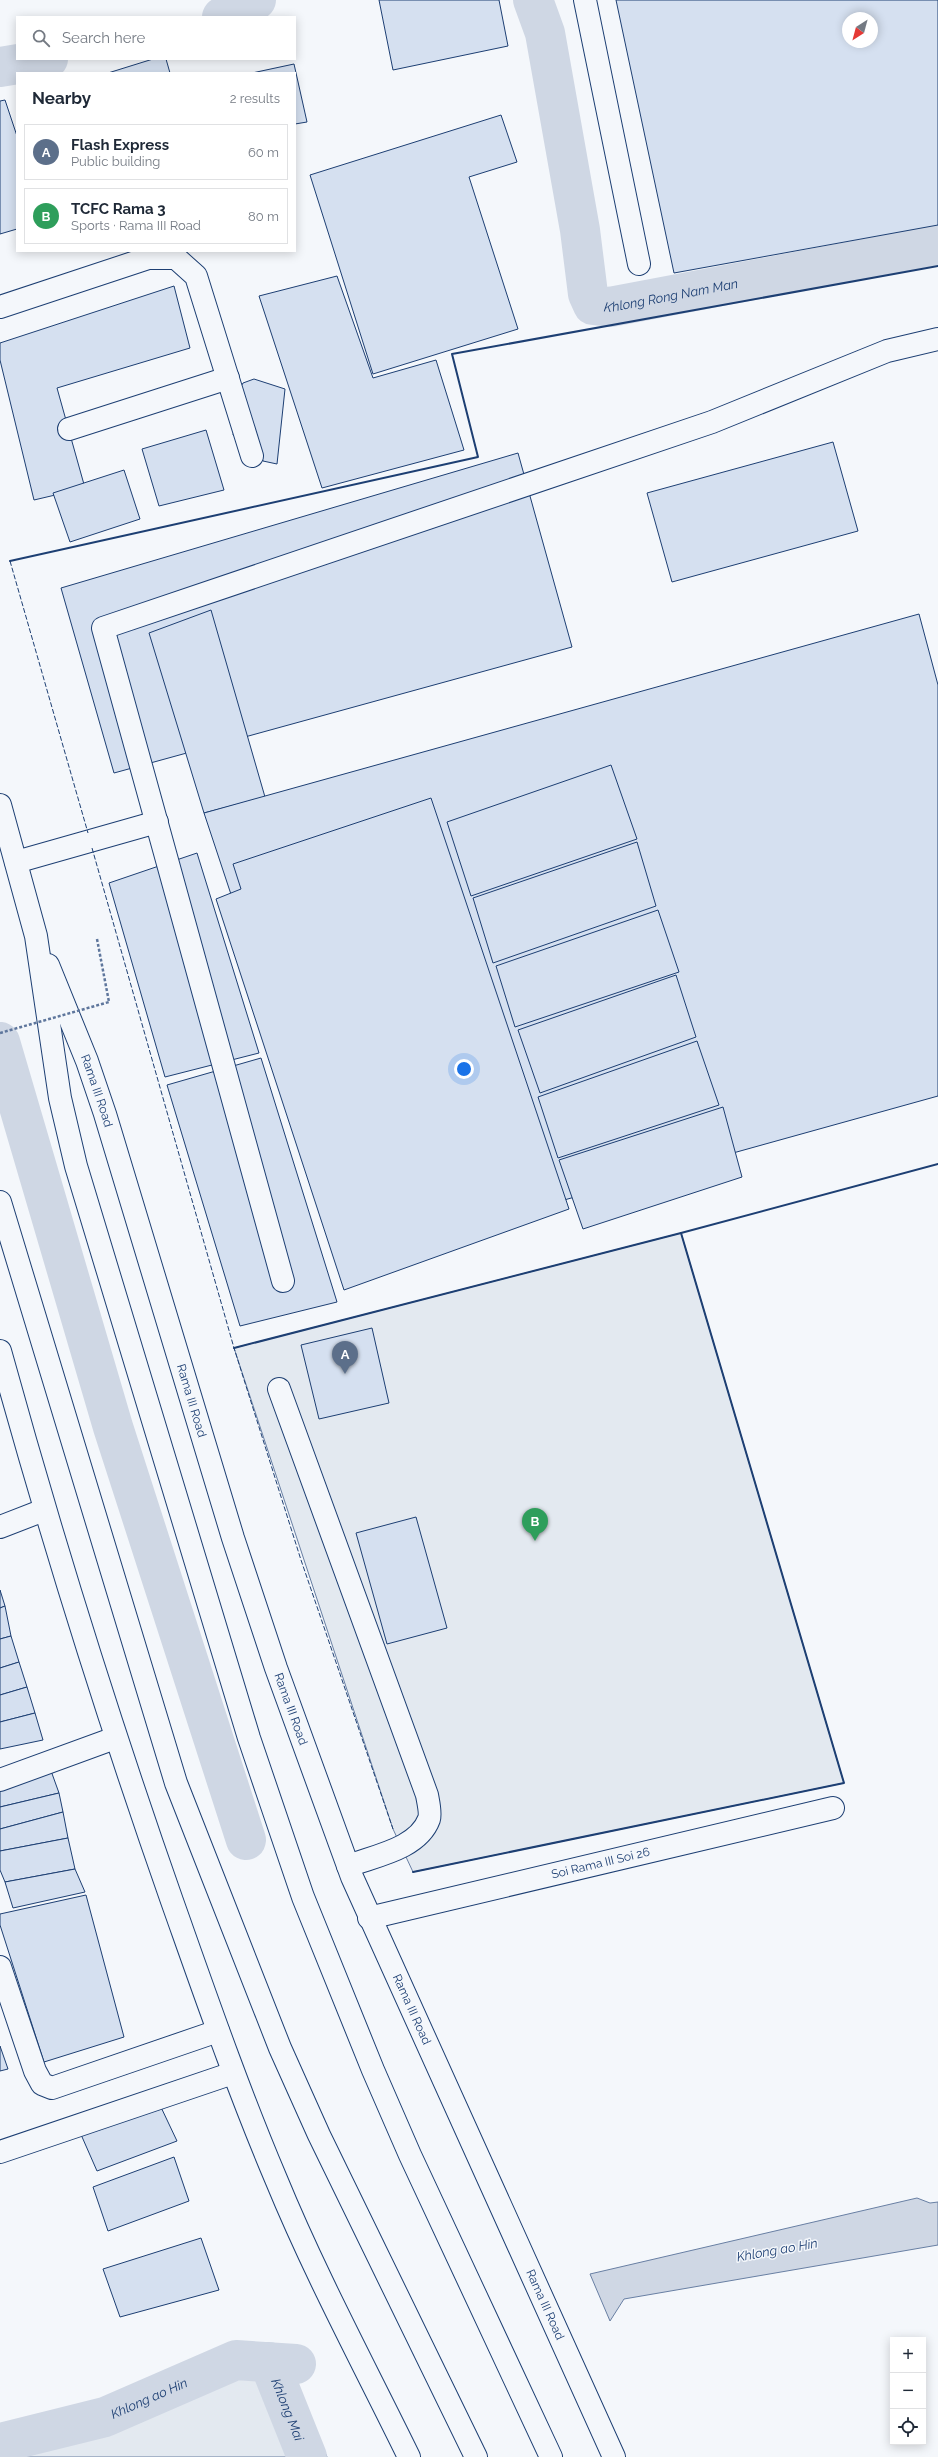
<!DOCTYPE html>
<html lang="en">
<head>
<meta charset="utf-8">
<style>
  body { margin:0; font-family:Raleway,sans-serif; background:#f6f6f7; color:#1f2937 }
  .controls { position:absolute; right:12px; bottom:12px; display:grid; overflow:hidden; border-radius:0px; box-shadow:0 2px 10px #0003 }
  .controls button { width:36px; height:36px; display:grid; place-items:center; padding:0; border:0; border-bottom:1px solid #e0e1e3; background:#fff; color:#1f2937; font:20px sans-serif }
  .compass { position:absolute; left:842px; top:12px; width:36px; height:36px; border-radius:50%; background:#fff; box-shadow:0 2px 10px #0003; rotate:216deg }
  .you { position:absolute; left:464px; top:1069px; width:14px; height:14px; margin:-10px; border:3px solid #fff; border-radius:50%; background:#1a73e8; box-shadow:0 0 0 6px #1a73e833 }
  .badge { display:grid; place-items:center; width:26px; height:26px; border-radius:50%; background:#2563eb; color:#fff; font-size:13px; font-weight:700 }
  .pin { position:absolute; translate:-50% -33px; filter:drop-shadow(0 1px 2px #0008) }
  .pin::after { content:''; position:absolute; top:21px; width:14px; height:12px; background:inherit; clip-path:polygon(0 0,100% 0,50% 100%) }
  .list { margin:0; padding:0; list-style:none }
  h2 { display:flex; justify-content:space-between; align-items:center; height:52px; margin:0; padding:0 16px; font-size:17px }
  h2 small { font-size:13px; font-weight:400; color:#747a83 }
  .list li { display:grid; grid-template-columns:26px 1fr auto; gap:12px; align-items:center; box-sizing:border-box; height:56px; margin:0 8px 8px; padding:0 8px; border:1px solid #e0e1e3; border-radius:0px }
  .list b { display:block; font-size:15px; white-space:nowrap }
  .list p { margin:0; font-size:13px; white-space:nowrap; color:#747a83 }
  .list em { font-size:13px; font-style:normal; color:#747a83 }
  .icon { flex:none; width:22px; height:22px; fill:none; stroke:currentColor; stroke-width:2; stroke-linecap:round; stroke-linejoin:round }
  .map { position:relative; flex:none; width:938px; height:2457px; overflow:hidden }
  .search { position:absolute; background:#fff; box-shadow:0 2px 10px #0003; left:16px; top:16px; width:280px; height:44px; display:flex; align-items:center; gap:10px; box-sizing:border-box; padding:0 14px; border-radius:0px; color:#747a83; font-size:15px }
  .panel { position:absolute; background:#fff; box-shadow:0 2px 10px #0003; left:16px; top:72px; width:280px; height:180px; border-radius:0px }
  .map>svg:first-child { display:block }
</style>
</head>
<body>
<div class="map">
<svg width="938" height="2457" viewBox="0 0 938 2457">
  <rect width="100%" height="100%" fill="#f4f7fb"/>
  <!-- green -->
  <g fill="#e3e9f0" stroke="#687fa3">
    <path d="M681,1233L844,1783L413,1872L393,1829L234,1348Z"/>
    <path d="M240,2373L299,2392L327,2457H0V2450Z"/>
  </g>
  <!-- water -->
  <path fill="#cfd7e4" stroke="#687fa3" d="M917,2198L930,2203L938,2202V2245L624,2299L610,2321L590,2274Z"/>
  <g fill="none" stroke-linecap="round" stroke-linejoin="round">
    <!-- canal -->
    <g stroke="#cfd7e4" stroke-width="40">
      <path id="s1" d="M533,0L545,33L580,230L588,294L593,305L610,307L938,245"/>
      <path d="M222,17L256,0"/>
      <path d="M0,67L48,59"/>
      <path d="M0,1042L113,1427L246,1840"/>
      <path id="s2" d="M269,2362L307,2457"/>
      <path id="s3" d="M0,2443L105,2417L236,2360L296,2364"/>
    </g>
  </g>
  <!-- building -->
  <g fill="#d5e0f0" stroke="#1d3f73" fill-rule="evenodd">
    <path d="M379,0H499L508,46L393,70Z"/>
    <path d="M616,0H938V225L674,273ZM848,18H872V42H848Z"/>
    <path d="M153,59H166L170,73H108Z"/>
    <path d="M294,64L307,122L295,124V73H252Z"/>
    <path d="M5,100L17,136V229L0,234V101Z"/>
    <path d="M501,115L517,162L469,177L518,329L373,374L310,175Z"/>
    <path d="M337,276L373,378L436,360L464,450L322,488L259,296Z"/>
    <path d="M174,286L190,348L57,388L85,488L34,500L0,360V343Z"/>
    <path d="M254,379L285,389L277,464L263,461L257,442L233,435L243,392L239,390L243,383Z"/>
    <path d="M206,430L224,490L159,506L142,449Z"/>
    <path d="M833,442L858,531L672,582L647,493Z"/>
    <path d="M518,453L572,647L114,773L61,588Z"/>
    <path d="M124,470L140,519L70,542L53,493Z"/>
    <path d="M211,610L265,797L204,813L149,633Z"/>
    <path d="M919,614L938,685V1096L352,1259L204,813Z"/>
    <path d="M611,765L637,839L471,896L447,822Z"/>
    <path d="M431,798L569,1209L344,1290L216,899L241,889L233,864Z"/>
    <path d="M637,842L656,906L493,963L473,898Z"/>
    <path d="M197,853L259,1053L165,1077L109,883Z"/>
    <path d="M658,910L679,972L515,1027L496,966Z"/>
    <path d="M676,975L696,1037L540,1093L518,1030Z"/>
    <path d="M697,1041L719,1105L558,1158L538,1097Z"/>
    <path d="M261,1058L337,1302L240,1326L167,1085Z"/>
    <path d="M723,1107L742,1177L583,1229L559,1160Z"/>
    <path d="M372,1328L389,1403L319,1419L301,1345Z"/>
    <path d="M416,1517L447,1628L387,1644L356,1533Z"/>
    <path d="M0,1590L5,1606L0,1608Z"/>
    <path d="M5,1606L11,1636L0,1639V1608Z"/>
    <path d="M11,1636L19,1662L0,1668V1639Z"/>
    <path d="M19,1662L27,1687L0,1695V1668Z"/>
    <path d="M27,1687L35,1713L0,1722V1695Z"/>
    <path d="M35,1713L43,1740L0,1749V1722Z"/>
    <path d="M50,1768L59,1793L0,1807V1784Z"/>
    <path d="M59,1793L63,1812L0,1829V1807Z"/>
    <path d="M63,1812L68,1838L0,1851V1829Z"/>
    <path d="M68,1838L75,1869L5,1882L0,1870V1851Z"/>
    <path d="M75,1869L85,1892L13,1908L5,1882Z"/>
    <path d="M86,1895L124,2037L44,2062L0,1925V1914Z"/>
    <path d="M0,2046L8,2069L0,2071Z"/>
    <path d="M159,2103L177,2141L97,2171L79,2130Z"/>
    <path d="M174,2157L189,2201L108,2231L93,2187Z"/>
    <path d="M201,2238L219,2290L120,2317L103,2269Z"/>
  </g>
  <g fill="none" stroke-linecap="round" stroke-linejoin="round">
    <!-- minor casing -->
    <g stroke="#1d3f73" stroke-width="24">
      <g id="minor">
        <path d="M585,0L639,264"/>
        <path d="M0,307L148,258H176L196,276L252,456"/>
        <path d="M69,429L228,378"/>
        <path d="M16,862L157,822"/>
        <path d="M283,1281L103,628L712,422L887,351L938,339"/>
        <path d="M279,1389L427,1795C428,1801 431,1813 429,1819C418,1849 374,1856 348,1866"/>
        <path d="M0,1527L44,1510"/>
        <path d="M0,1780L115,1738"/>
        <path id="s4" d="M369,1918L833,1808"/>
        <path d="M0,1967L35,2071L42,2084L52,2088L218,2031"/>
        <path d="M0,2152L233,2073"/>
      </g>
    </g>
    <!-- major casing -->
    <g stroke="#1d3f73" stroke-width="24">
      <g id="major">
        <path d="M0,805L36,936L60,1098L76,1166L249,1738L303,1897L373,2070L410,2155L551,2457"/>
        <path id="s5" d="M48,965L87,1061L105,1114L233,1538L276,1668L352,1877L614,2457"/>
        <path d="M0,1202L176,1783L280,2048L319,2135L476,2457"/>
        <path d="M0,1351C51,1536 108,1719 172,1901C205,1994 237,2087 276,2179C315,2274 364,2365 409,2457"/>
      </g>
    </g>
    <!-- path -->
    <path stroke="#5e769c" stroke-width="2.5" stroke-dasharray="3 2" stroke-linecap="butt" d="M97,939L109,1002"/>
    <!-- minor -->
    <use href="#minor" stroke="#f4f7fb" stroke-width="22"/>
    <!-- major -->
    <use href="#major" stroke="#f4f7fb" stroke-width="22"/>
    <!-- path-bridge -->
    <path stroke="#5e769c" stroke-width="2.5" stroke-dasharray="3 2" stroke-linecap="butt" d="M0,1033L109,1002"/>
    <!-- fence -->
    <g stroke="#1d3f73" stroke-width="1" stroke-dasharray="5 2" stroke-linecap="butt">
      <path d="M10,561L88,833"/>
      <path d="M92,848L234,1348L301,1560L393,1829"/>
    </g>
    <!-- wall -->
    <g stroke="#1d3f73" stroke-width="2">
      <path d="M10,561L478,457L452,354L938,266"/>
      <path d="M234,1348L681,1233"/>
      <path d="M413,1872L844,1783L681,1233L938,1164"/>
    </g>
  </g>
  <g text-anchor="middle" dominant-baseline="central" stroke-width="3" stroke-linejoin="round" paint-order="stroke">
    <!-- street labels -->
    <g font-size="12" fill="#1d3f73" stroke="#f4f7fb">
      <text stroke="none"><textPath href="#s5" startOffset="135">Rama III Road</textPath></text>
      <text stroke="none"><textPath href="#s5" startOffset="459">Rama III Road</textPath></text>
      <text stroke="none"><textPath href="#s5" startOffset="783">Rama III Road</textPath></text>
      <text stroke="none"><textPath href="#s4" startOffset="238">Soi Rama III Soi 26</textPath></text>
      <text stroke="none"><textPath href="#s5" startOffset="1107">Rama III Road</textPath></text>
      <text stroke="none"><textPath href="#s5" startOffset="1431">Rama III Road</textPath></text>
    </g>
    <!-- water labels -->
    <g font-size="13" font-style="italic" fill="#1d3f73" stroke="#f4f7fb">
      <text stroke="none"><textPath href="#s1" startOffset="391">Khlong Rong Nam Man</textPath></text>
      <text transform="translate(777 2250) rotate(-10)">Khlong ao Hin</text>
      <text stroke="none"><textPath href="#s3" startOffset="156">Khlong ao Hin</textPath></text>
      <text stroke="none"><textPath href="#s2" startOffset="51">Khlong Mai</textPath></text>
    </g>
  </g>
</svg>
<div class="controls">
<button>+</button>
<button>−</button>
<button><svg class="icon" aria-label="locate" viewBox="0 0 24 24"><circle cx="12" cy="12" r="6"/><path d="M12 2v4M12 18v4M2 12h4M18 12h4"/></svg></button>
</div>
<svg class="compass" viewBox="-18 -18 36 36"><path d="M0-13l5 13h-10z" fill="#e53935"/><path d="M0 13l5-13h-10z" fill="#747a83"/></svg>
<div class="you"></div>
<div class="pin badge" style="left:345px;top:1374px;background:#5c6f8a">A</div>
<div class="pin badge" style="left:535px;top:1541px;background:#2e9e5b">B</div>
<div class="search"><svg class="icon" aria-label="search" viewBox="0 0 24 24"><circle cx="10" cy="10" r="6"/><path d="M15 15l6 6"/></svg>Search here</div>
<section class="panel">
<h2>Nearby<small>2 results</small></h2>
<ul class="list">
<li><span class="badge" style="background:#5c6f8a">A</span><div><b>Flash Express</b><p>Public building</p></div><em>60 m</em></li>
<li><span class="badge" style="background:#2e9e5b">B</span><div><b>TCFC Rama 3</b><p>Sports · Rama III Road</p></div><em>80 m</em></li>
</ul>
</section>
</div>
</body>
</html>
